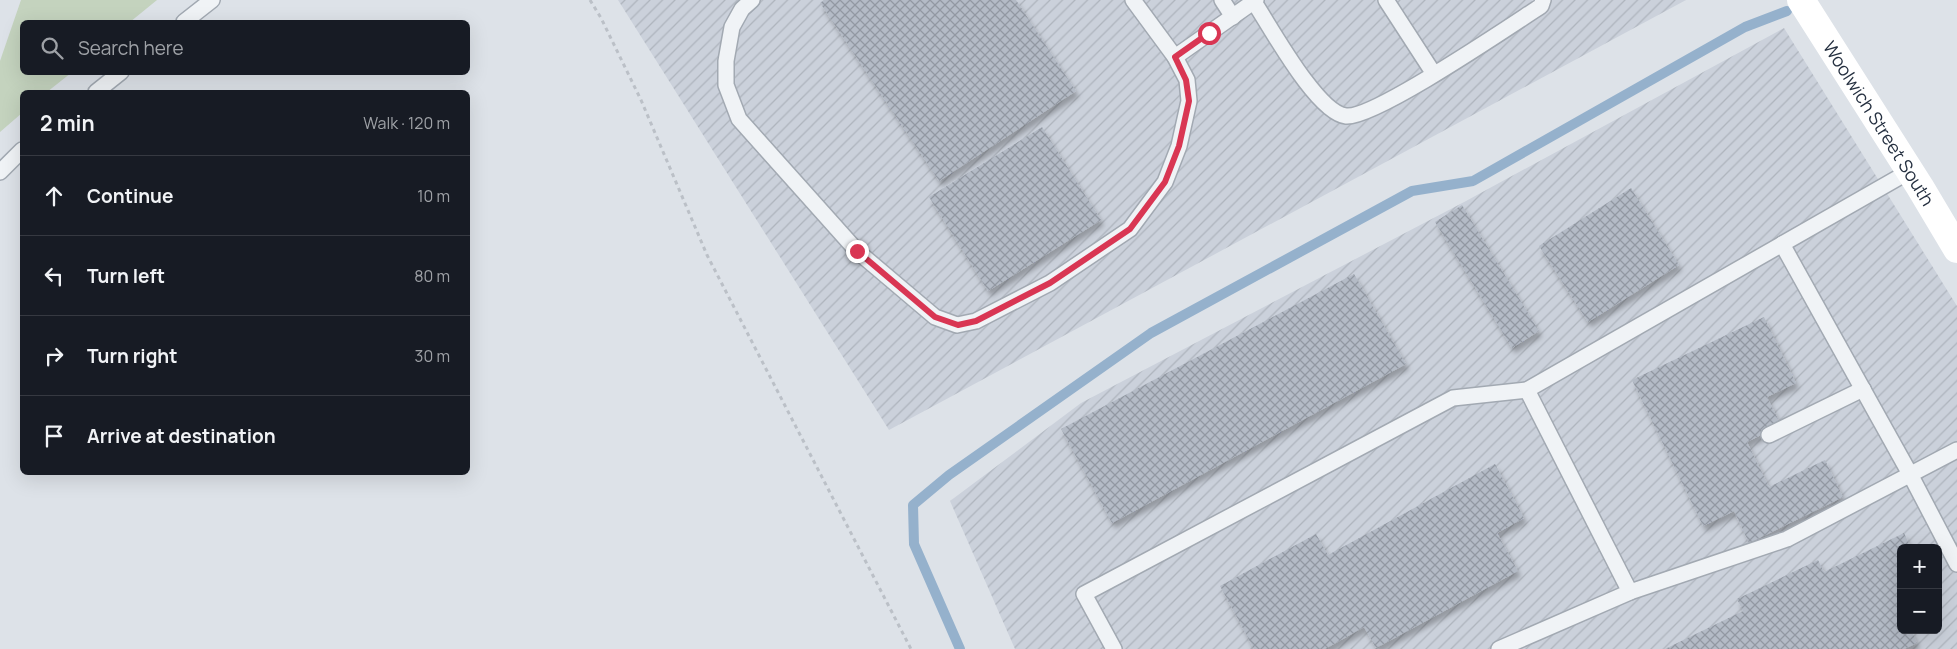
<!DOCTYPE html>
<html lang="en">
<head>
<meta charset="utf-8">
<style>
  body { margin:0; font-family:Manrope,sans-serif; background:#242831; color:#f1f3f6 }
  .controls { position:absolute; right:15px; bottom:15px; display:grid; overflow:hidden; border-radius:8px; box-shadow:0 5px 20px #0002 }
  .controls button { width:45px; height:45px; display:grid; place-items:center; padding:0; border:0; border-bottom:1px solid #363941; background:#171b24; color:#f1f3f6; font:25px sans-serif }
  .stop { position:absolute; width:15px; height:15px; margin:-11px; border:4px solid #d93653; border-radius:50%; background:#fff }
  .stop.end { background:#d93653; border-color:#fff; box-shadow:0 1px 5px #0008 }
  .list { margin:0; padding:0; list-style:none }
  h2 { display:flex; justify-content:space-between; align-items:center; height:65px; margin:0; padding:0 20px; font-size:21px }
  h2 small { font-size:16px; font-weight:400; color:#9ea1a6 }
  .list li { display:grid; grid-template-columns:32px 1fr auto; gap:15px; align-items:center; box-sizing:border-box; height:80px; padding:0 20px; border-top:1px solid #363941 }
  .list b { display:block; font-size:19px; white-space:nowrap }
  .list em { font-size:16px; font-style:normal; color:#9ea1a6 }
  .icon { flex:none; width:28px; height:28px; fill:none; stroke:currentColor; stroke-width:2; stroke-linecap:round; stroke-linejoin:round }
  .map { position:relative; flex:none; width:1957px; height:649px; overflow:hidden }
  .search { position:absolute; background:#171b24; box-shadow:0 5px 20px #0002; left:20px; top:20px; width:450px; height:55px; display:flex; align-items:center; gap:12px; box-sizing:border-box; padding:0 18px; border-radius:8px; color:#9ea1a6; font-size:19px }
  .panel { position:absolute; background:#171b24; box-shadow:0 5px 20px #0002; left:20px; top:90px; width:450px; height:385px; border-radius:8px }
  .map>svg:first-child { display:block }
</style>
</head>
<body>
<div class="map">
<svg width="1957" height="649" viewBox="0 0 1957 649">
  <defs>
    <pattern id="industrial-furrows" width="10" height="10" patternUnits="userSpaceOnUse" patternTransform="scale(1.25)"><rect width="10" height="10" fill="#cbd1db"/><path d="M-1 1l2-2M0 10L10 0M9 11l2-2" fill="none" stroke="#aeb4bd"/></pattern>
    <pattern id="building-cross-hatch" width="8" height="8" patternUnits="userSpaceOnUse" patternTransform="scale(1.25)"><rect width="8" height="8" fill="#b4bbc6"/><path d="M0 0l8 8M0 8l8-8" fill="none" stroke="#9298a2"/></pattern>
    <filter id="shadow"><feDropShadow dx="3" dy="5.5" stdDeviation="2.5" flood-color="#0004"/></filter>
  </defs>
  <rect width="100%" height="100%" fill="#dde2e8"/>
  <!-- industrial -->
  <g fill="url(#industrial-furrows)" fill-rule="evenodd">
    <path d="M618,0H1686L889,430Z"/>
    <path d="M1784,28L1957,306V649H1015L950,501L1081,403L1466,201ZM1901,548H1938V630H1901Z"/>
  </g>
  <!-- green -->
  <path fill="#c4d3be" d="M21,0H157L130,22H22V72L71,73L47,92H22V113L0,132V61Z"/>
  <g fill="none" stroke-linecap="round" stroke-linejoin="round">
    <!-- stream -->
    <path stroke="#95b1cc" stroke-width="10" d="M960,649L914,544L913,505L949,475L1151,333L1412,191L1473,181L1745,27L1787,11"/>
  </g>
  <!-- building -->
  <g fill="url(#building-cross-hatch)" filter="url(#shadow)">
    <path d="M824,0H1016L1076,91L939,181L820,3Z"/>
    <path d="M1042,127L1101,220L988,291L929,197Z"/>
    <path d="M1631,188L1679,265L1588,322L1539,246Z"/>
    <path d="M1462,205L1539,331L1512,348L1435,222Z"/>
    <path d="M1354,274L1406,364L1112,523L1061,429Z"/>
    <path d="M1764,317L1796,383L1767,397L1781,425L1747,442L1769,487L1825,460L1843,497L1749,543L1734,511L1703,526L1632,380Z"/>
    <path d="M1495,464L1524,518L1497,533L1518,571L1376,648L1364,627L1325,649H1254L1220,586L1316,534L1328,555Z"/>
    <path d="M1904,533L1911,548H1901V630H1911L1917,643L1904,649H1665L1743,611L1737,599L1818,560L1824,572Z"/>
  </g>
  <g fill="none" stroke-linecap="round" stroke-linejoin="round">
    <!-- lane casing -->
    <g stroke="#a2a9b2" stroke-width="18">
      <g id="lane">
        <path d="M752,0L742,9L732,27L726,61V85L739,119L857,251L935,317L957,325L976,321L1050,283L1130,229L1165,182L1179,146L1189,101L1187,80L1175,57L1133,0"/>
        <path d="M1222,0L1233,17"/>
        <path d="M1386,0L1434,74"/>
        <path d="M1254,2C1270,26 1317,113 1346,116C1374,119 1510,26 1541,6L1543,0"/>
        <path d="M184,22L212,0"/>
        <path d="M1175,57L1256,0"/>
        <path d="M96,92L121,72"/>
        <path d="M1910,171L1527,390L1630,592L1787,539L1957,450"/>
        <path d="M0,172L22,150"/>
        <path d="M1782,244L1910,474L1957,564"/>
        <path d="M1769,435L1863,389"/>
        <path d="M1114,649L1084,594L1453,398L1527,390"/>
        <path d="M1499,649L1630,592"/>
      </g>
    </g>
    <!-- path -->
    <path stroke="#bbc0c7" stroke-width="3" stroke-dasharray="4 4" stroke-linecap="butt" d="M590,0L601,18L641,100L707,255L911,649"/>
    <!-- lane -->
    <use href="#lane" stroke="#f0f3f6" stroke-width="15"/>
    <!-- secondary -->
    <path stroke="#fff" stroke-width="28" id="s1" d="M1801,0L1920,187L1957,249"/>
  </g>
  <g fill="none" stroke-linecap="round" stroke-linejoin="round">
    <!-- route -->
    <path stroke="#d93653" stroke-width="6" d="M857,251L935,317L958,325L976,321L1050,283L1130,229L1165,182L1179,146L1189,101L1186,80L1175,57L1209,33"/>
  </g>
  <g text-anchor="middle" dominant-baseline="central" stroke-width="4" stroke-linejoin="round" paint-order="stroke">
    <!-- street labels -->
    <g font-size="18" fill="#253040" stroke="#edf1f6">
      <text stroke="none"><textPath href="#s1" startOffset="146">Woolwich Street South</textPath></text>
    </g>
  </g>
</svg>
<div class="controls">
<button>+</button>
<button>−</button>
</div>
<div class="stop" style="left:1209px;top:33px"></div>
<div class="stop end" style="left:857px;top:251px"></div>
<div class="search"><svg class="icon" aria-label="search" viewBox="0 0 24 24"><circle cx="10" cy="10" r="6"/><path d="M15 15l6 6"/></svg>Search here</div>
<section class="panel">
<h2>2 min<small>Walk · 120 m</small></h2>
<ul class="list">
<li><svg class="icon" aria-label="ahead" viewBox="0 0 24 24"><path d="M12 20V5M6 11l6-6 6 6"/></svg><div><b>Continue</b></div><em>10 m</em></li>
<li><svg class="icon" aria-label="left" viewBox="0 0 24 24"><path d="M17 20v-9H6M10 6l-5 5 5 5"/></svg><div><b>Turn left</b></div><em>80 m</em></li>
<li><svg class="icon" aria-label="right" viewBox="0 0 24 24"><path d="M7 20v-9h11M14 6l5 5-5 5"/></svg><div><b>Turn right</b></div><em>30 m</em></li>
<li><svg class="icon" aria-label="arrive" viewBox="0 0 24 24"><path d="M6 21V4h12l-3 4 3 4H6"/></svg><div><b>Arrive at destination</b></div></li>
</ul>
</section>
</div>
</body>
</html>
